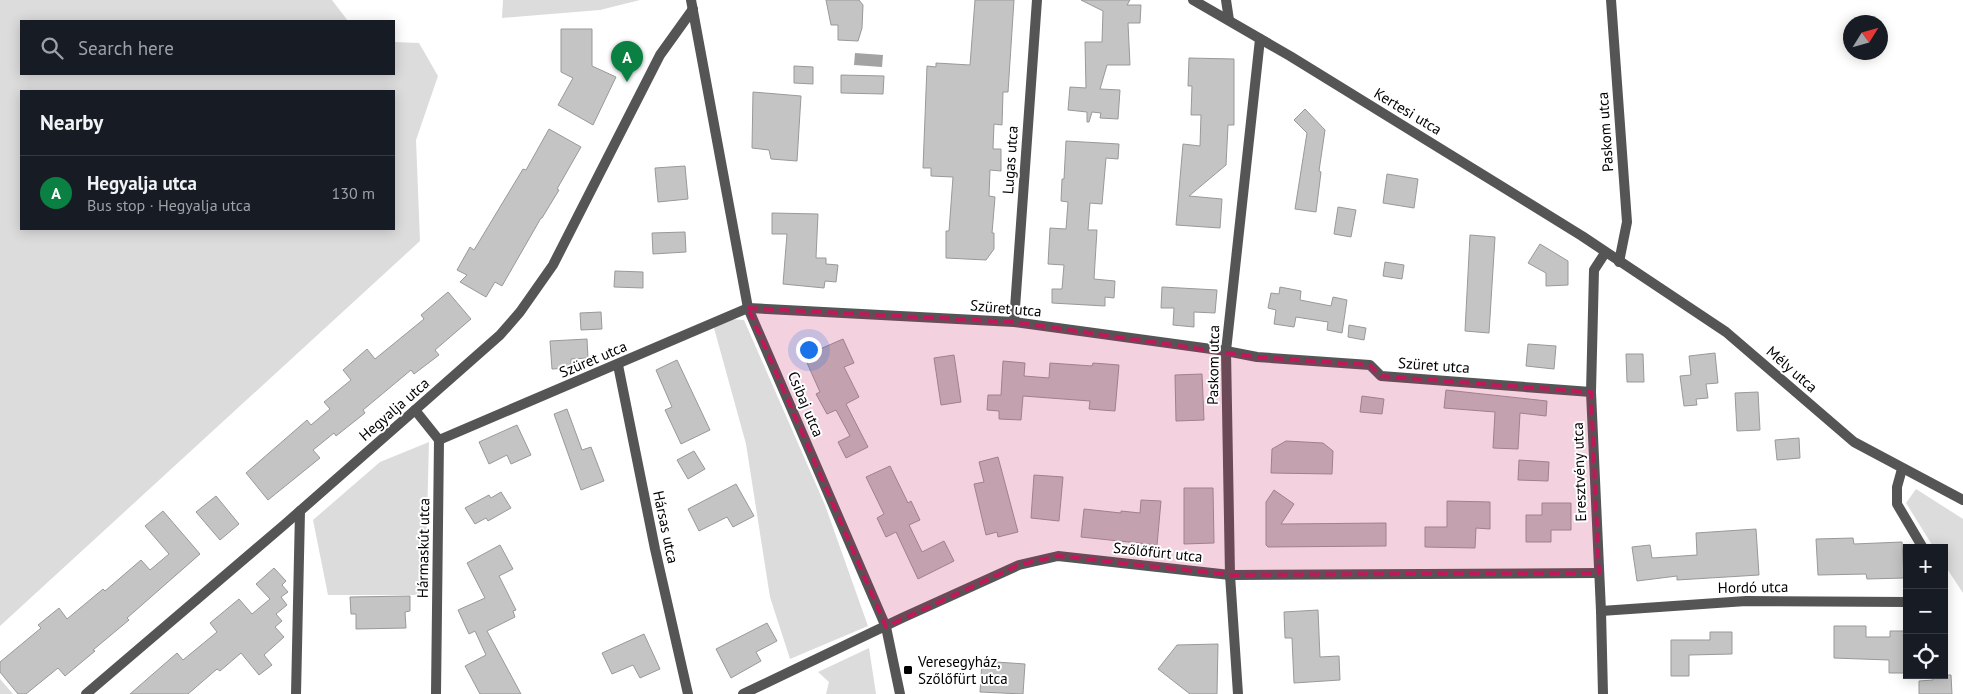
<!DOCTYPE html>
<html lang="en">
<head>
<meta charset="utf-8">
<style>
  body { margin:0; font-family:"PT Sans",sans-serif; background:#242831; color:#f1f3f6 }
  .controls { position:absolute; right:15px; bottom:15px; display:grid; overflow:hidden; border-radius:0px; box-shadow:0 2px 12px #0003 }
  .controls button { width:45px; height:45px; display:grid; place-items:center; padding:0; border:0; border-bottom:1px solid #363941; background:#171b24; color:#f1f3f6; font:25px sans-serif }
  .compass { position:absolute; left:1843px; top:15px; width:45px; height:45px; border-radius:50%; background:#171b24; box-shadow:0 2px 12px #0003; rotate:53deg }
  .you { position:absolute; left:808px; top:349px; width:18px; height:18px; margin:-12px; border:4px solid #fff; border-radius:50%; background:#1a73e8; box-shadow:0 0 0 8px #1a73e833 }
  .badge { display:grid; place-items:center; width:32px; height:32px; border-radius:50%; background:#0b8043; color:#fff; font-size:16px; font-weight:700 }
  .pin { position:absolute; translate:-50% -41px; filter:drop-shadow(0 1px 2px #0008) }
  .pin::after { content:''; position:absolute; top:26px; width:18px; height:15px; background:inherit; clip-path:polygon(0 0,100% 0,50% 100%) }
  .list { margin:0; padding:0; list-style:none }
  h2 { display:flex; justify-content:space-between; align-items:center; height:65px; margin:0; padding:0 20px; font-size:21px }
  h2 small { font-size:16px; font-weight:400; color:#9ea1a6 }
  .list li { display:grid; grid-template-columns:32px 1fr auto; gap:15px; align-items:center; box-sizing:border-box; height:75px; padding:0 20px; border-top:1px solid #363941 }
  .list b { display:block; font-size:19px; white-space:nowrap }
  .list p { margin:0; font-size:16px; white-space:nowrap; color:#9ea1a6 }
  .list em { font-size:16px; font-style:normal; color:#9ea1a6 }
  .icon { flex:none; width:28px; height:28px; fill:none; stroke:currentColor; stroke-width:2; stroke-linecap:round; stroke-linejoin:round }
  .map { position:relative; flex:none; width:1963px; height:694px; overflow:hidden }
  .search { position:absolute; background:#171b24; box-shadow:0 2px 12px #0003; left:20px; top:20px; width:375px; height:55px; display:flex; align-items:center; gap:12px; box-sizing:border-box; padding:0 18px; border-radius:0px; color:#9ea1a6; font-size:19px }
  .panel { position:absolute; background:#171b24; box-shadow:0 2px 12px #0003; left:20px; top:90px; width:375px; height:140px; border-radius:0px }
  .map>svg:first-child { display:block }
</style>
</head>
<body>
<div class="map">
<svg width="1963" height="694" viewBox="0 0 1963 694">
  <rect width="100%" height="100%" fill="#fff"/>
  <!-- green -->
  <g fill="#dcdcdc" fill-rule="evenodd">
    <path d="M0,0H332L348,21H21V74H394V42L419,43L438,76L416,140L420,241L0,626ZM394,91V229H21V91Z"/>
    <path d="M503,0H640L600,10L502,18Z"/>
    <path d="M730,319L744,320L825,505L868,626L790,659L770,597L746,444L714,328Z"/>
    <path d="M429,442L425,595H328L313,520L380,462Z"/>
    <path d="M1916,489L1963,519V593L1944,564V548H1934L1906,503Z"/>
    <path d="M869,648L876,694H826L829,682L818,672Z"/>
    <path d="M0,679L13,694H0Z"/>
  </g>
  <!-- water -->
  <path fill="#a3a3a3" d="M855,53L883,55L882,67L854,65Z"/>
  <!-- building -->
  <g fill="#c4c4c4" stroke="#999">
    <path d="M826,0H859L863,5L862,28L858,41L838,40V25H831Z"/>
    <path d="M975,0H1014L1008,92H1003L1002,125L994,124L993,149H1001V171L990,170L989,196L995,197L992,233H994V249L986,260L946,258V231H949L953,177L931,176V168H923L927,66L936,67V63L970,65Z"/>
    <path d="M1081,0H1130L1127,5H1141L1140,23H1128L1130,65H1107L1100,89L1120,90L1118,119L1100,118L1101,113L1092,112L1089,122H1087V112L1068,110L1070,87L1086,88L1085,42H1102L1103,11Z"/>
    <path d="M561,29H592V66L616,77L593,125L558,105L573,78L561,72Z"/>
    <path d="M1189,58L1234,59V125H1228L1226,165L1189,196L1222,199L1220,228L1176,225L1183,144L1200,146L1201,115H1191L1192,86H1188Z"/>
    <path d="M794,66L813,67V84L794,83Z"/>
    <path d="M841,75L884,76L883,94L841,93Z"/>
    <path d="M753,92L801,96L797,161L771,159L769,150L752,148Z"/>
    <path d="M1305,109L1325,130L1319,171L1321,172L1316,212L1295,209L1307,133L1294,120Z"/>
    <path d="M549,129L581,147L557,189L559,190L542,218H541L502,286L495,282L486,297L460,282L467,275L457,270L470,247L474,250L523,169L526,170Z"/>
    <path d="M1066,141L1119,144L1118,159L1106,158L1102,204L1090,203L1088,230H1097L1094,279L1115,281L1114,298L1105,297V306L1052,303V289H1062L1064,265L1048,264L1050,228L1066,229L1068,202L1061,201L1062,179H1064Z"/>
    <path d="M685,166L688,199L658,202L655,168Z"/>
    <path d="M1387,174L1418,179L1414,208L1383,203Z"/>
    <path d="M1338,207L1356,210L1351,237L1334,234Z"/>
    <path d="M772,213L818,214L816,258H826V264L838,265L836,282L825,281L824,288L783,284L787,234H772Z"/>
    <path d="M685,232L686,252L653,254L652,233Z"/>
    <path d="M1470,235L1495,237L1489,333L1465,331Z"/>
    <path d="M1540,244L1568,261V285L1546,286V273L1528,263Z"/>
    <path d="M1385,262L1404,265L1402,279L1383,276Z"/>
    <path d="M615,271L643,272V288L614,287Z"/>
    <path d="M1162,287L1217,290L1215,313L1194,312V327L1173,325L1174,308H1161Z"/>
    <path d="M1280,287L1301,291L1300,300L1331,306L1333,297L1347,300L1342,333L1327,330L1328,322L1296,317L1294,327L1274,324L1276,310L1268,308L1271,293L1279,294Z"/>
    <path d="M448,292L471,319L435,350L439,355L414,374L411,370L363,410L365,413L336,436L334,433L313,450L320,458L268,500L246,473L307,420L311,425L330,409L324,402L351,380L343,370L367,349L375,359L424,319L421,315Z"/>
    <path d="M601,312L602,329L581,330L580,313Z"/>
    <path d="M1349,325L1366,328L1364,340L1348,337Z"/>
    <path d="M587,339L588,358L571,359V368L552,369L550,341Z"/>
    <path d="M843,339L854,363L844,367L859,397L846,404L868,447L846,458L838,442L850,436L836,410L827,414L816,394L820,392L804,356Z"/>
    <path d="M1528,344L1556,346L1554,369L1526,366Z"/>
    <path d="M1715,353L1718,383L1706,384L1708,398L1696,399L1697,405L1684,406L1680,376L1691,375L1689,356Z"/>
    <path d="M1626,354H1643L1644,382H1627Z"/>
    <path d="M954,355L961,402L941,405L934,358Z"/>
    <path d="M677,360L710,430L681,444L665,410L672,407L656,370Z"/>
    <path d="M1003,361L1025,363L1024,376L1049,378L1050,363L1092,366L1093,363L1119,365L1115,411L1089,409L1090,401L1023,396L1021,420L999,419V411L987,410L988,395H1001Z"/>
    <path d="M1202,374L1204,420L1176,421L1175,375Z"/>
    <path d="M1446,390L1547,401L1546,416L1520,413L1518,449L1493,448L1495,412L1444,408Z"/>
    <path d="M1758,392L1760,430L1737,431L1735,393Z"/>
    <path d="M1362,396L1384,399L1382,414L1360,412Z"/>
    <path d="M567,409L582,450L591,447L604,481L581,490L554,414Z"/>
    <path d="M517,425L531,455L511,464L507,455L489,464L479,442Z"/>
    <path d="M1799,438L1800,458L1777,460L1775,440Z"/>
    <path d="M1286,441L1323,443L1333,451L1332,474L1271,473L1272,449Z"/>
    <path d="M694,451L705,469L688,479L677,460Z"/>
    <path d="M998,457L1018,532L998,537L997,532L986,535L974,484L984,482L979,462Z"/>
    <path d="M1519,460L1549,462L1548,481L1518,480Z"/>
    <path d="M890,466L908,503L911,501L920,520L909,525L922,552L944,541L954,561L918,579L896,532L886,537L877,518L884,514L866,477Z"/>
    <path d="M1034,475L1063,477L1059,521L1031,518Z"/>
    <path d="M736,484L754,516L733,527L727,517L699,531L688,509Z"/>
    <path d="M1184,488H1213L1214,543L1184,544Z"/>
    <path d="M1274,490L1294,504L1281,524L1386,523V546L1268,547L1266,545V502Z"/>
    <path d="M501,492L511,508L488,521L486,518L475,524L465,508L489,495L491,498Z"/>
    <path d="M216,496L239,524L220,540L196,512Z"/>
    <path d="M1141,500L1161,501L1157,545L1081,537L1084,509L1121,513V511L1140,513Z"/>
    <path d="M1447,501L1490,502V529L1476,528L1475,548L1425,547V527H1447Z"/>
    <path d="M1542,503H1571V530H1551V542H1526V515H1542Z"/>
    <path d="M163,511L200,554L127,618L129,620L93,650L95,651L65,676L58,668L26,694H18L0,672V662L41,628L38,625L59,608L67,619L103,589L105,591L141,560L150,570L169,554L145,526Z"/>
    <path d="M1756,529L1759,575L1677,580V576L1637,581L1632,547L1650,545L1652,558L1697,555L1696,533Z"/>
    <path d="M1853,538L1854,544L1902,542L1904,578L1867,579L1866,574L1818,575L1816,539Z"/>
    <path d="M500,545L513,569L499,576L516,610L513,611L515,617L487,631L521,694H480L465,666L486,655L475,631L469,634L458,610L485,598L467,563Z"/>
    <path d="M274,568L286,581L282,585L288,592L281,597L287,605L276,614L282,621L275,627L284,637L264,655L272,665L259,675L241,653L220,671L217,669L188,694H130L177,653L183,660L217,632L210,623L239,599L252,614L270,599L256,584Z"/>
    <path d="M410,596V611L405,612L406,628L356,629V614H351L350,597Z"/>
    <path d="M1318,610L1320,657L1339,656L1340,680L1294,683L1292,638H1285L1284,612Z"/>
    <path d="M767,623L777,641L756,652L761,661L731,678L716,649Z"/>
    <path d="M1834,626H1866V637H1890V631H1907V673H1889V660L1834,658Z"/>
    <path d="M1710,632H1732V654L1689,655V676H1671V640H1710Z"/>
    <path d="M644,634L660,669L640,678L633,665L612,674L602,653Z"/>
    <path d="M1218,644L1217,694H1190L1158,669L1177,645Z"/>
    <path d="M982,661L1025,664L1023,694L980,692Z"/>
    <path d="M1933,675H1951L1952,694H1919V681L1933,680Z"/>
  </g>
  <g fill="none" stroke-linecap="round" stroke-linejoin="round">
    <!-- street -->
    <g stroke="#555" stroke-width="10">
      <path d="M691,0L748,308L886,627L900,694"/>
      <path d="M1193,0L1290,56L1582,236L1726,332L1854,442L1963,500"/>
      <path d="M1226,0L1229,20"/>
      <path d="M1611,0L1627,222L1619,262"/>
      <path d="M1014,322L1037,0"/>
      <path d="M618,365L655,549L688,694"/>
      <path d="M415,410L439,440L436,694"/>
      <path d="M439,440L748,308L1014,322L1226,351L1257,357L1370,365L1381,376L1591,392"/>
      <path d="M1902,469L1897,487V504L1923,548"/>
      <path d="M1601,611L1746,601L1907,602"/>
      <path d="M86,694L284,525L415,410L500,335L520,312L553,265L660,55L693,9"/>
      <path d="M296,694L300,511"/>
      <path d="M743,694L902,618L1019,565L1058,556L1230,575L1599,573"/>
      <path d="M1238,694L1230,575L1226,351L1260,39"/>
      <path d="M1603,694L1601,611L1591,392L1594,270L1605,253"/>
    </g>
  </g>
  <!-- marked area -->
  <path fill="#c2185b" fill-opacity="0.2" stroke="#c2185b" stroke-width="4" stroke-dasharray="10 6" stroke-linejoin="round" d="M748,308L1014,322L1257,357L1370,365L1381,376L1591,392L1599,573L1230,575L1058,556L1019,565L886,627Z"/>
  <!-- markers -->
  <rect fill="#000" stroke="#fff" stroke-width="2" x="903" y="665" width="10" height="10" rx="2.5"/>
  <g text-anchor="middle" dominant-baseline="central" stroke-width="4" stroke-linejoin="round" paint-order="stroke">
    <!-- street labels -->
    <g font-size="15" fill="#000" stroke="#fff">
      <text transform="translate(1408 111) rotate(31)">Kertesi utca</text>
      <text transform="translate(1605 132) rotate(-94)">Paskom utca</text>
      <text transform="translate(1010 160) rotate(-86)">Lugas utca</text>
      <text transform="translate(1006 308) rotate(5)">Szüret utca</text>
      <text transform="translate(593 359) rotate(-23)">Szüret utca</text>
      <text transform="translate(1213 365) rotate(-89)">Paskom utca</text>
      <text transform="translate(1434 365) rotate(4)">Szüret utca</text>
      <text transform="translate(1792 369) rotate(41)">Mély utca</text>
      <text transform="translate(806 404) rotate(67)">Csibaj utca</text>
      <text transform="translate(394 409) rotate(-41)">Hegyalja utca</text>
      <text transform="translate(1579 472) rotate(-92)">Eresztvény utca</text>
      <text transform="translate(666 527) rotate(78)">Hársas utca</text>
      <text transform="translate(423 548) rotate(-89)">Hármaskút utca</text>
      <text transform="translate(1158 552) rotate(6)">Szőlőfürt utca</text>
      <text transform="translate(1753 587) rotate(-1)">Hordó utca</text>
    </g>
    <!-- poi labels -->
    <g font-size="15" fill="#000" stroke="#fff" text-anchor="start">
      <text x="918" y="661">Veresegyház,<tspan x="918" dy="17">Szőlőfürt utca</tspan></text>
    </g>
  </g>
</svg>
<div class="controls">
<button>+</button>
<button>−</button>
<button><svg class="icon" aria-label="locate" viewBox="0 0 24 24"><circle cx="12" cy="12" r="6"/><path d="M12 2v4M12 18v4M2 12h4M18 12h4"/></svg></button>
</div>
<svg class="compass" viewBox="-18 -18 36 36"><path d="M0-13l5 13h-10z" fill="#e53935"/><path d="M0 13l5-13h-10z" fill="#9ea1a6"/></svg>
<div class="you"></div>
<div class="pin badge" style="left:627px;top:82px">A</div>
<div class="search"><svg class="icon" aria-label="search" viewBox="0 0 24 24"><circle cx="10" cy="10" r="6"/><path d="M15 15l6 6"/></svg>Search here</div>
<section class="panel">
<h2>Nearby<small></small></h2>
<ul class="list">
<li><span class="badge">A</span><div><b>Hegyalja utca</b><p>Bus stop · Hegyalja utca</p></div><em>130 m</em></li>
</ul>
</section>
</div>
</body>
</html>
